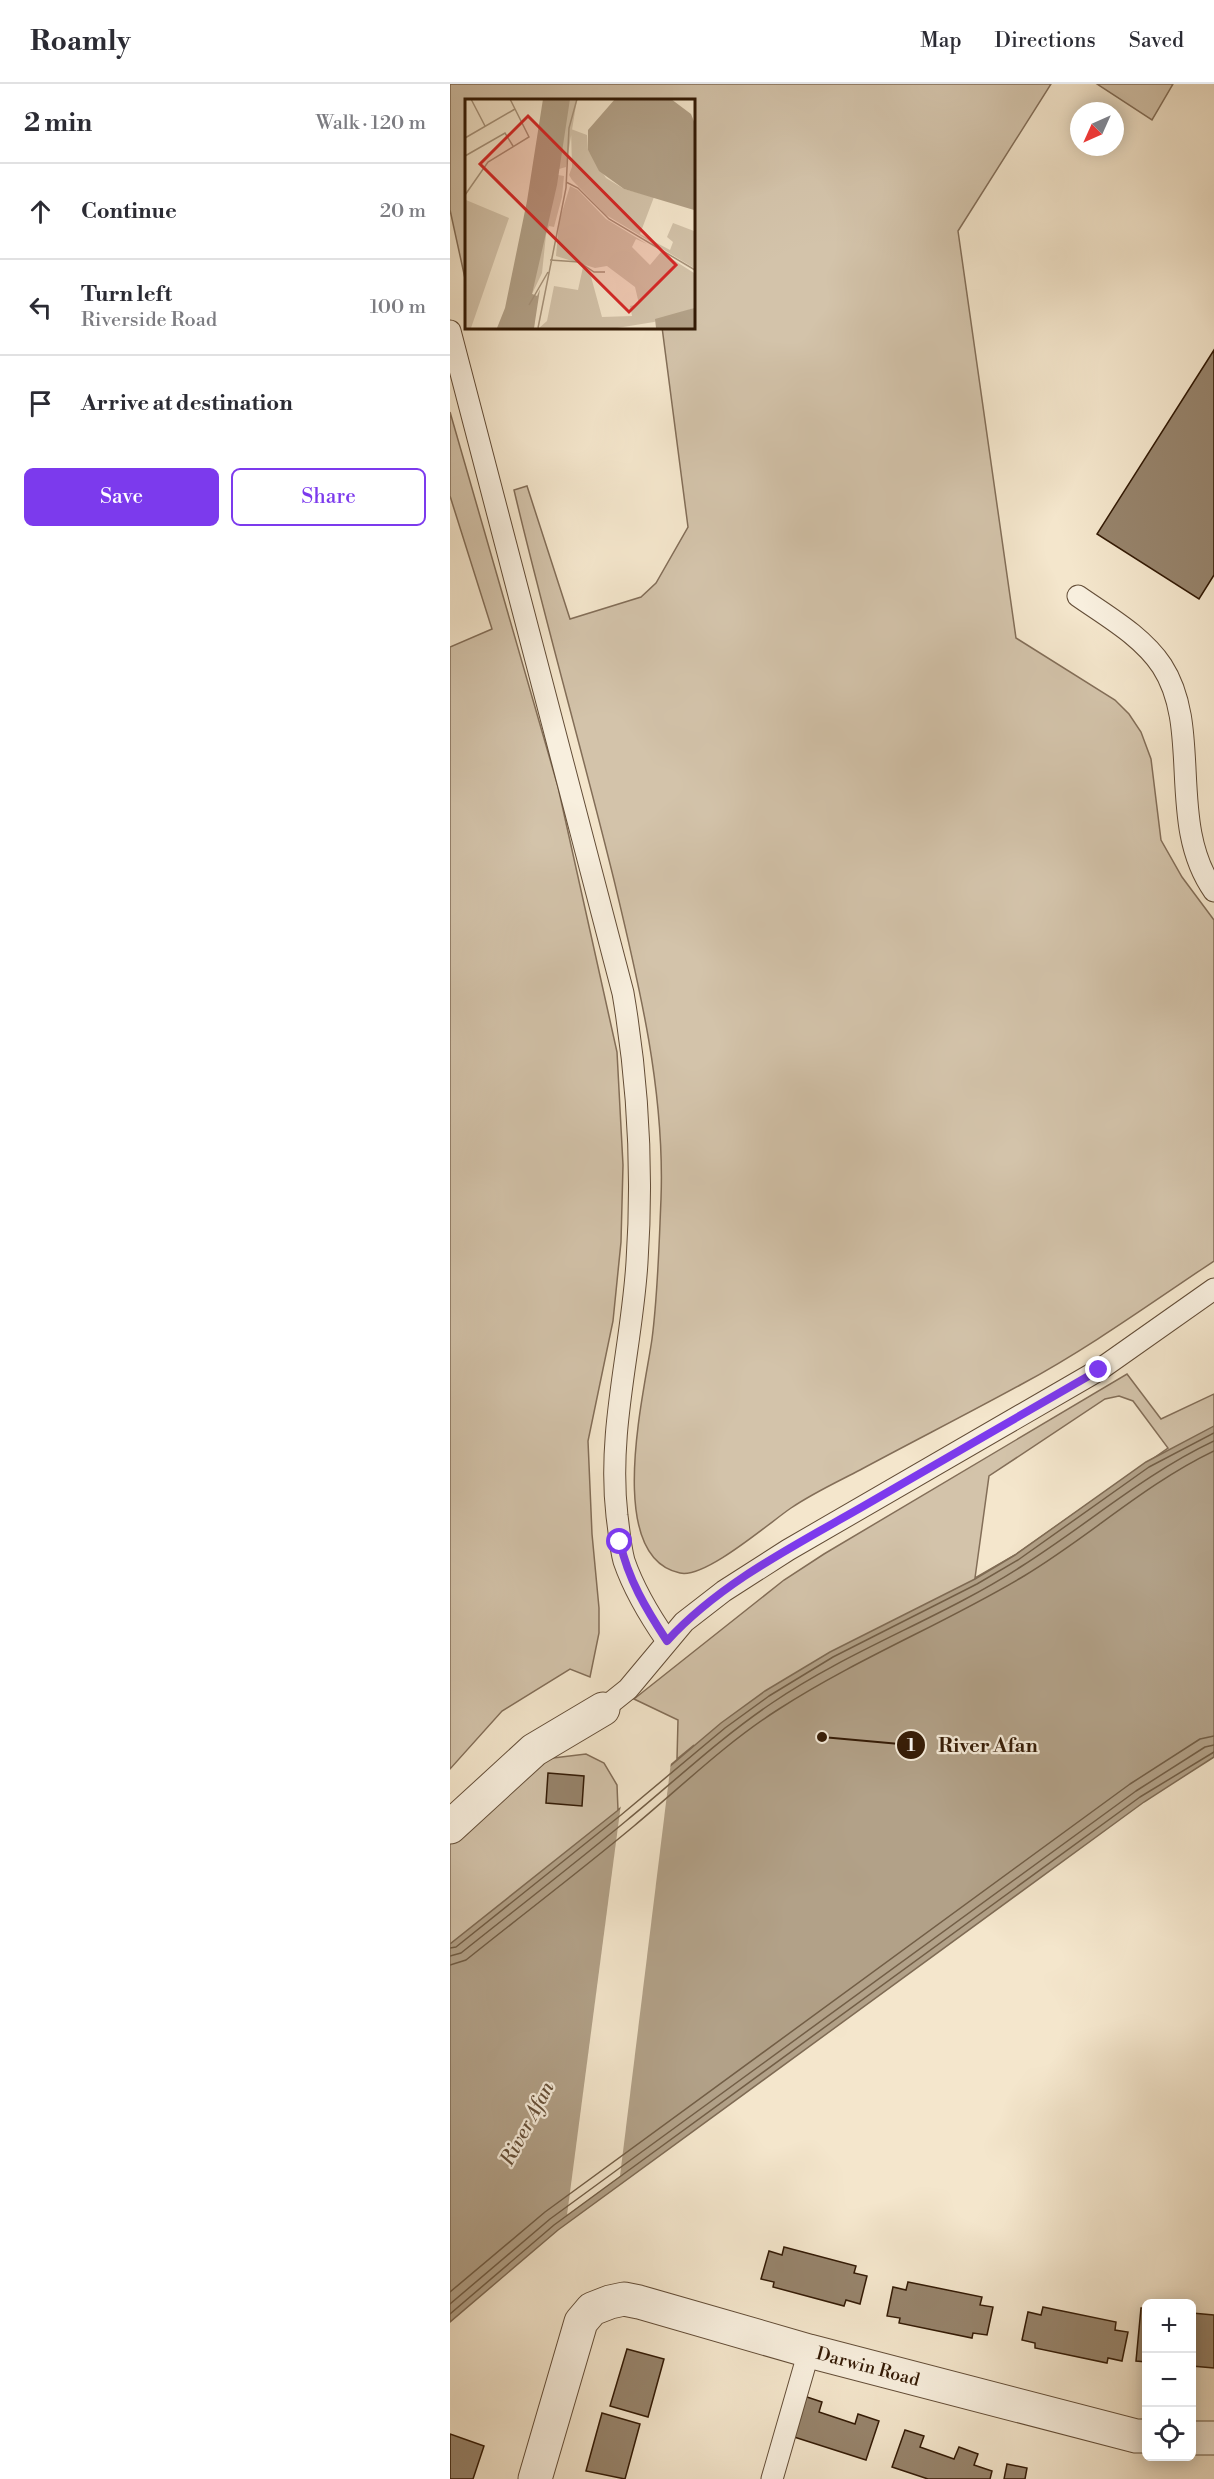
<!DOCTYPE html>
<html lang="en">
<head>
<meta charset="utf-8">
<style>
  body { margin:0; font-family:"Libre Bodoni",serif; background:#f7f7f7; color:#2b2b33 }
  .controls { position:absolute; right:18px; bottom:18px; display:grid; overflow:hidden; border-radius:9px; box-shadow:0 3px 15px #0003 }
  .controls button { width:54px; height:54px; display:grid; place-items:center; padding:0; border:0; border-bottom:2px solid #e1e1e2; background:#fff; color:#2b2b33; font:30px sans-serif }
  .compass { position:absolute; left:620px; top:18px; width:54px; height:54px; border-radius:50%; background:#fff; box-shadow:0 3px 15px #0003; rotate:225deg }
  .stop { position:absolute; width:18px; height:18px; margin:-14px; border:4px solid #7c3aed; border-radius:50%; background:#fff }
  .stop.end { background:#7c3aed; border-color:#fff; box-shadow:0 2px 6px #0008 }
  .list { margin:0; padding:0; list-style:none }
  h2 { display:flex; justify-content:space-between; align-items:center; height:78px; margin:0; padding:0 24px; font-size:26px }
  h2 small { font-size:20px; font-weight:400; color:#7c7c81 }
  .list li { display:grid; grid-template-columns:39px 1fr auto; gap:18px; align-items:center; box-sizing:border-box; height:96px; padding:0 24px; border-top:2px solid #e1e1e2 }
  .list b { display:block; font-size:22px; white-space:nowrap }
  .list p { margin:0; font-size:20px; white-space:nowrap; color:#7c7c81 }
  .list em { font-size:20px; font-style:normal; color:#7c7c81 }
  .actions { display:flex; gap:12px; padding:18px 24px }
  .actions a { flex:1; padding:14px 0; border:2px solid #7c3aed; border-radius:9px; text-align:center; font-size:21px; color:#7c3aed }
  .actions .main { background:#7c3aed; color:#fff }
  .icon { flex:none; width:33px; height:33px; fill:none; stroke:currentColor; stroke-width:2; stroke-linecap:round; stroke-linejoin:round }
  .map { position:relative; flex:none; width:764px; height:2395px; overflow:hidden }
  header { display:flex; align-items:center; gap:36px; box-sizing:border-box; height:84px; padding:0 30px; background:#fff; border-bottom:2px solid #e1e1e2 }
  header strong { font-size:28px }
  nav { display:flex; gap:33px; margin-inline-start:auto; font-size:21px }
  main { display:flex }
  aside { flex:1; background:#fff }
  .map>svg:first-child { display:block }
</style>
</head>
<body>
<header>
<strong>Roamly</strong>
<nav><a>Map</a><a>Directions</a><a>Saved</a></nav>
</header>
<main>
<aside>
<h2>2 min<small>Walk · 120 m</small></h2>
<ul class="list">
<li><svg class="icon" aria-label="ahead" viewBox="0 0 24 24"><path d="M12 20V5M6 11l6-6 6 6"/></svg><div><b>Continue</b></div><em>20 m</em></li>
<li><svg class="icon" aria-label="left" viewBox="0 0 24 24"><path d="M17 20v-9H6M10 6l-5 5 5 5"/></svg><div><b>Turn left</b><p>Riverside Road</p></div><em>100 m</em></li>
<li><svg class="icon" aria-label="arrive" viewBox="0 0 24 24"><path d="M6 21V4h12l-3 4 3 4H6"/></svg><div><b>Arrive at destination</b></div></li>
</ul>
<div class="actions"><a class="main">Save</a><a>Share</a></div>
</aside>
<div class="map">
<svg width="764" height="2395" viewBox="0 0 764 2395">
  <rect width="100%" height="100%" fill="#f4e6cc"/>
  <filter id="stains"><feTurbulence type="fractalNoise" baseFrequency=".00333" numOctaves="4"/><feColorMatrix values="0 0 0 0 .2 0 0 0 0 .09 0 0 0 0 .02 0 0 0 .5 -.17"/></filter>
  <radialGradient id="worn" r=".72"><stop offset=".6" stop-color="#630" stop-opacity="0"/><stop offset="1" stop-color="#630" stop-opacity=".3"/></radialGradient>
  <!-- green -->
  <g fill="#d3c3aa" stroke="#836e58" stroke-width="1.5" fill-rule="evenodd">
    <path d="M0,0H601L508,147L566,554L665,616L679,630L691,648L701,675L711,756L732,793L764,836V1177C701,1219 639,1264 572,1300C519,1329 464,1357 410,1386C387,1398 363,1409 341,1424C319,1439 255,1495 230,1489C153,1473 195,1306 202,1255C208,1209 209,1161 211,1115C215,1007 189,900 164,796C132,666 95,537 64,406L77,402L120,535L191,513L206,499L238,443L212,243H243V16H16V199L0,126Z"/>
    <path d="M647,0H723L702,36Z"/>
    <path d="M0,328L108,703L167,968L173,1081L171,1158L163,1237L138,1357L142,1450L149,1524V1549L140,1593L120,1585L52,1627L0,1685V563L42,545L0,412Z"/>
    <path d="M677,1290L711,1335L764,1310V1466L0,2112V1743L55,1690L103,1674L136,1670L154,1679L167,1701L168,1726L244,1661L227,1675L228,1636L184,1615L334,1496L374,1470ZM669,1312L683,1317L718,1364L565,1471L525,1494L539,1392L655,1315Z"/>
  </g>
  <!-- water -->
  <path fill="#b2a188" stroke="#7f6b54" stroke-width="1.5" d="M764,1342V1673L694,1718L108,2146L0,2238V1860L167,1727L271,1639L315,1607L380,1568L525,1495L565,1471L696,1378Z"/>
  <!-- pier -->
  <path fill="#f4e6cc" d="M221,1678L170,2092L117,2131L171,1720Z"/>
  <g fill="none" stroke-linecap="round" stroke-linejoin="round">
    <!-- shore -->
    <g stroke="#725e46" stroke-width="1.5">
      <path d="M0,1864L6,1863L171,1731L275,1644L319,1612L383,1573L527,1500L568,1476L699,1383L764,1349"/>
      <path d="M0,1872L11,1869C66,1825 122,1782 176,1737C225,1697 270,1654 322,1619C401,1565 492,1534 572,1482C637,1441 694,1390 764,1357"/>
      <path d="M0,1881L16,1876C72,1831 129,1788 184,1742C232,1702 277,1658 329,1625C408,1574 494,1540 574,1492C639,1453 695,1400 764,1367"/>
      <path d="M0,2208L95,2128L680,1700L750,1655L764,1652"/>
      <path d="M0,2220L100,2135L171,2083L686,1707L755,1663L764,1661"/>
      <path d="M0,2230L104,2141L175,2089L690,1713L764,1668"/>
    </g>
  </g>
  <!-- building -->
  <g fill="#97846c" stroke="#331a05" stroke-width="1.5">
    <path d="M764,266V491L749,515L647,450Z"/>
    <path d="M98,1689L134,1692L132,1722L96,1719Z"/>
    <path d="M334,2163L406,2182L404,2189L417,2192L410,2220L396,2216L394,2222L323,2203L324,2198L311,2195L319,2167L332,2171Z"/>
    <path d="M458,2198L532,2213L530,2221L543,2223L537,2251L523,2249L522,2254L449,2239L450,2234L437,2232L443,2203L456,2206Z"/>
    <path d="M593,2223L666,2238L665,2246L678,2248L672,2277L658,2274L657,2279L585,2264V2259L572,2256L578,2228L591,2231Z"/>
    <path d="M691,2224H696V2278L686,2277Z"/>
    <path d="M742,2229L764,2231V2284L742,2282Z"/>
    <path d="M177,2265L214,2275L198,2333L160,2322Z"/>
    <path d="M354,2312L372,2318L369,2328L405,2340L408,2330L429,2337L416,2376L341,2352Z"/>
    <path d="M152,2329L190,2340L175,2395L136,2387Z"/>
    <path d="M455,2346L474,2352L470,2363L504,2375L509,2363L528,2370L524,2381L542,2387L540,2395H478L442,2383Z"/>
    <path d="M0,2350L34,2362L23,2395H0Z"/>
    <path d="M557,2380L577,2384L575,2395H554Z"/>
  </g>
  <g fill="none" stroke-linecap="round" stroke-linejoin="round">
    <!-- service casing -->
    <g stroke="#634d37" stroke-width="23">
      <g id="service">
        <path d="M0,247L173,909C188,997 193,1089 187,1178C182,1263 157,1346 167,1432C169,1446 170,1462 174,1477C184,1506 199,1531 217,1557"/>
        <path d="M628,512C658,533 692,552 712,582C753,645 716,739 764,807"/>
        <path d="M153,1625L178,1605L234,1538L274,1507L338,1466L649,1286L764,1205"/>
        <path d="M322,2395L359,2267"/>
      </g>
    </g>
    <!-- minor casing -->
    <g stroke="#634d37" stroke-width="35">
      <g id="minor">
        <path d="M0,1743L84,1666L153,1625"/>
        <path d="M742,2354H764"/>
        <path d="M85,2395L131,2238L142,2225L160,2218L174,2215L189,2218L359,2267L686,2352H696"/>
      </g>
    </g>
    <!-- service -->
    <use href="#service" stroke="#f8efde" stroke-width="21"/>
    <!-- minor -->
    <use href="#minor" stroke="#f8efde" stroke-width="33"/>
  </g>
  <g fill="none" stroke-linecap="round" stroke-linejoin="round">
    <!-- route -->
    <path stroke="#7c3aed" stroke-width="8" d="M170,1458C178,1495 196,1525 217,1557C270,1499 344,1462 412,1423C491,1377 570,1332 649,1286"/>
  </g>
  <g text-anchor="middle" dominant-baseline="central" stroke-width="4.5" stroke-linejoin="round" paint-order="stroke">
    <!-- street labels -->
    <g font-size="18" fill="#331a05" stroke="#f8efde">
      <text transform="translate(418 2283) rotate(15)">Darwin Road</text>
    </g>
    <!-- water labels -->
    <g font-size="20" font-style="italic" fill="#665039" stroke="#f8efde">
      <text transform="translate(78 2040) rotate(-62)">River Afan</text>
    </g>
  </g>
  <!-- overview -->
  <g transform="translate(15 15)">
    <rect width="230" height="230" fill="#f4e6cc"/>
    <path d="M85,0H112L101,68L94,70L93,76L99,77L97,98L89,128L84,127L81,136L77,174L67,195L72,197L69,229H51ZM106,30L122,36L123,51L141,79L159,90L189,98L175,135L205,151L208,143L202,138L208,124L229,132V169L141,116L107,81L104,76L107,68ZM105,87L113,91L141,120L182,145L171,140L167,148L185,166L196,153L229,174V209L189,223L152,229H74L82,222L89,187L113,191L118,168L125,174L137,218L167,217L165,207L174,205L170,188L142,167L130,169L91,157L94,123ZM1,101L44,119L6,229H0Z" fill="#d3c3aa"/>
    <path d="M78,0H105L92,86L67,195L72,197L75,190L69,229H32L40,209L62,102ZM150,0H206L226,15L230,25L229,111L159,90L134,72L123,51V31ZM229,209V229H191L190,220Z" fill="#b2a188"/>
    <path fill="none" stroke="#a7947c" stroke-width="1.5" d="M6,0L20,27M0,39L50,10M0,57L40,34L48,47M101,83L113,89L144,120L230,171M0,96L23,63L64,38L45,0M85,161L114,163L129,173H140M64,206L83,173M73,229L101,89L104,29L112,0"/>
    <path fill="#d62828" fill-opacity="0.15" stroke="#d62828" stroke-width="3" d="M63,17L211,166L164,213L15,65Z"/>
    <rect width="230" height="230" fill="none" stroke="#331a05" stroke-width="3"/>
  </g>
  <!-- callouts -->
  <path fill="none" stroke="#331a05" stroke-width="2" d="M372 1653L461 1661"/>
  <g fill="#331a05" stroke="#f8efde" stroke-width="2">
    <circle cx="372" cy="1653" r="6"/>
    <circle cx="461" cy="1661" r="15"/>
  </g>
  <g font-size="18" text-anchor="middle" font-weight="bold" fill="#fff">
    <text x="461" y="1667">1</text>
  </g>
  <g font-size="20" text-anchor="middle" font-weight="bold" fill="#331a05" stroke="#f8efde" stroke-width="4.5" stroke-linejoin="round" paint-order="stroke">
    <text x="538" y="1668">River Afan</text>
  </g>
  <rect width="100%" height="100%" filter="url(#stains)"/>
  <rect width="100%" height="100%" fill="url(#worn)"/>
</svg>
<div class="controls">
<button>+</button>
<button>−</button>
<button><svg class="icon" aria-label="locate" viewBox="0 0 24 24"><circle cx="12" cy="12" r="6"/><path d="M12 2v4M12 18v4M2 12h4M18 12h4"/></svg></button>
</div>
<svg class="compass" viewBox="-18 -18 36 36"><path d="M0-13l5 13h-10z" fill="#e53935"/><path d="M0 13l5-13h-10z" fill="#7c7c81"/></svg>
<div class="stop" style="left:170px;top:1458px"></div>
<div class="stop end" style="left:649px;top:1286px"></div>
</div>
</main>
</body>
</html>
